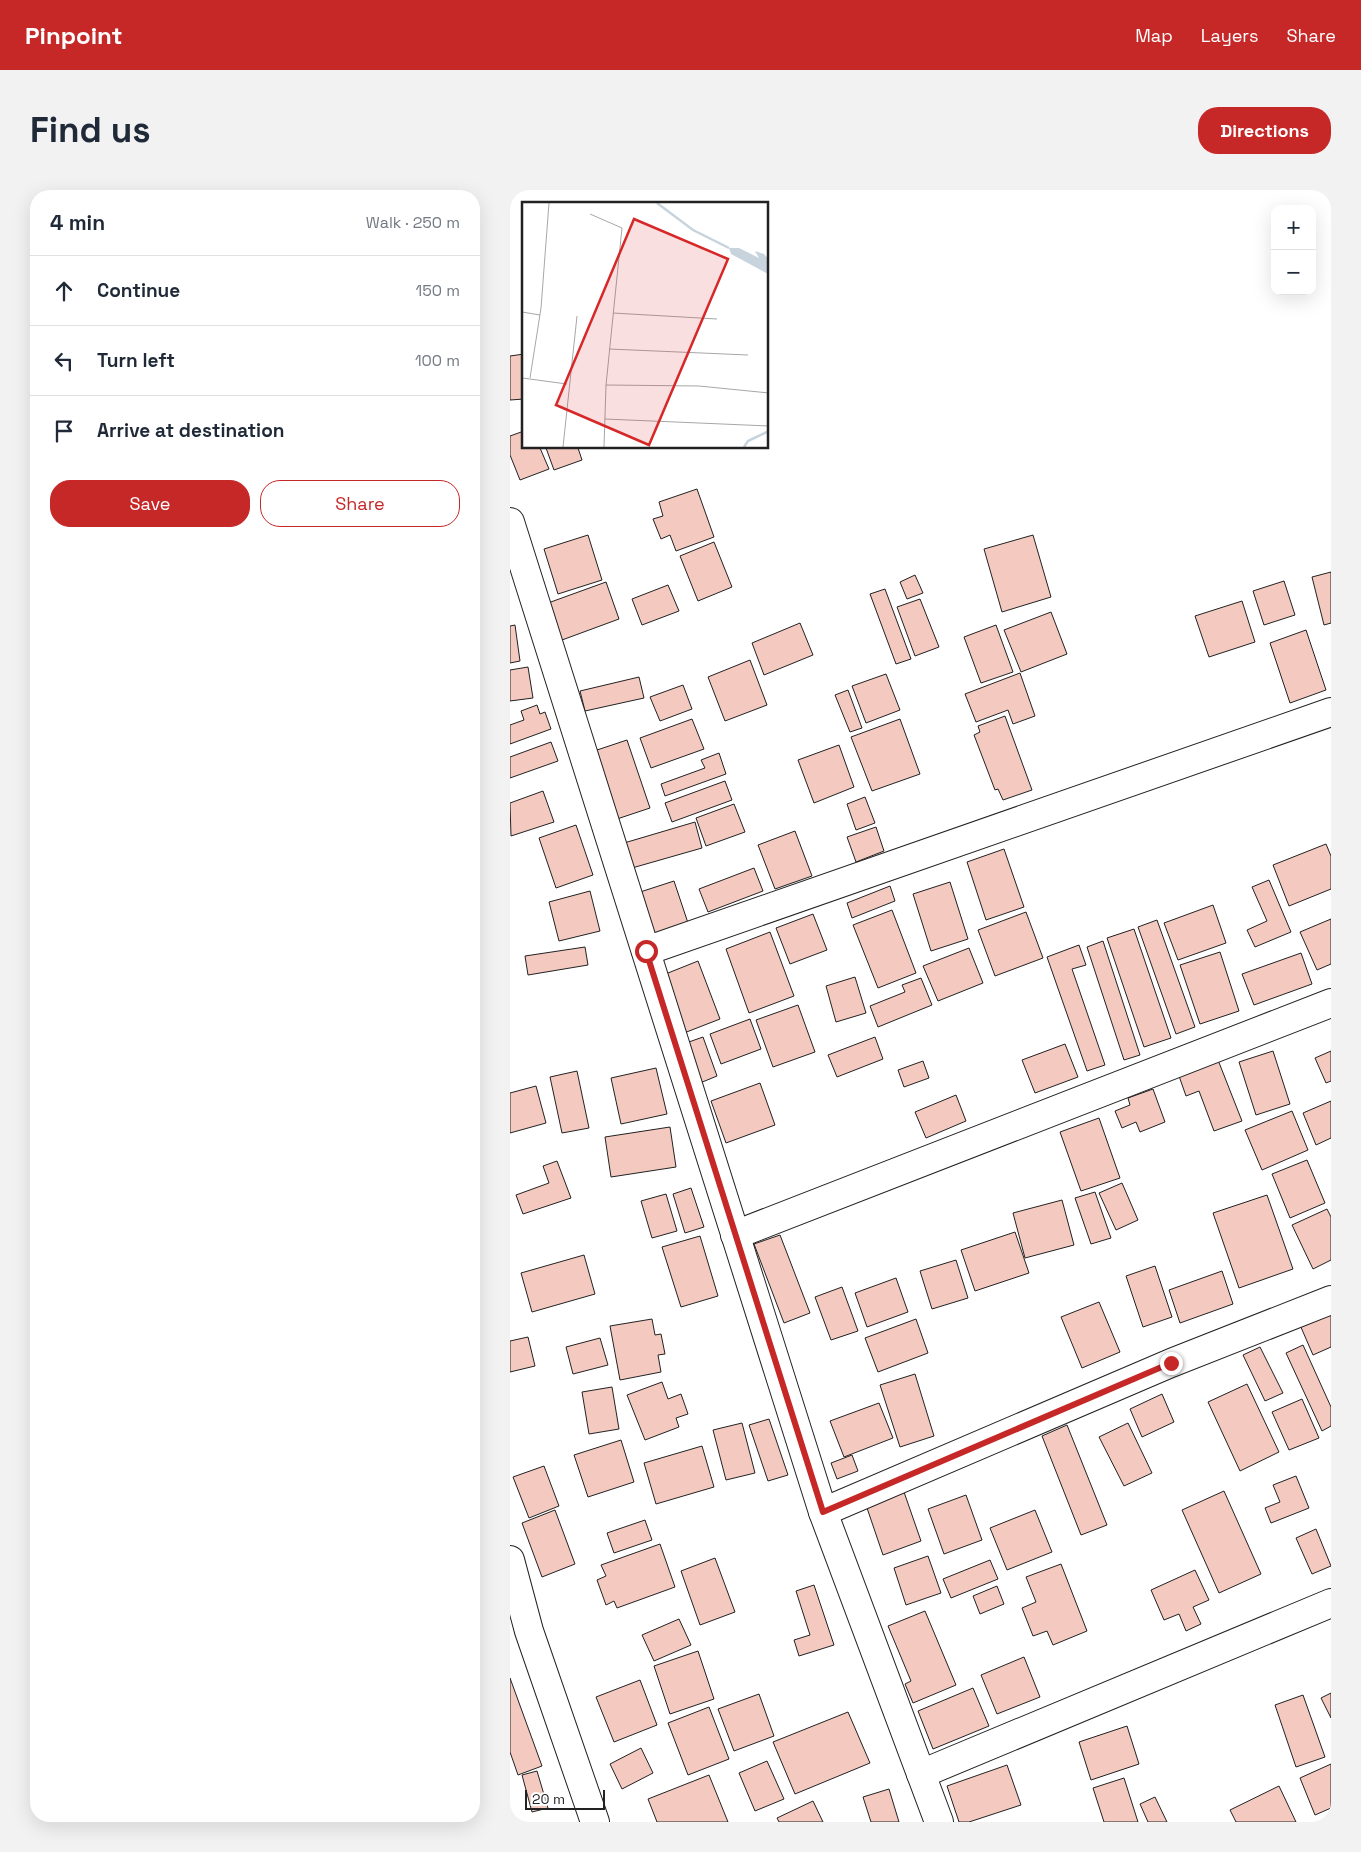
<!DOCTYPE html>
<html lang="en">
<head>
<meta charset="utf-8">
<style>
  body { margin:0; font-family:"Space Grotesk",sans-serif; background:#f2f2f3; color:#1f2937 }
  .controls { position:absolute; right:15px; top:15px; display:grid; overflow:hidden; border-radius:10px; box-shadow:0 5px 20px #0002 }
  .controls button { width:45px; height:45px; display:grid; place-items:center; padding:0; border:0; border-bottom:1px solid #e0e1e3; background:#fff; color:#1f2937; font:25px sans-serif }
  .scale { position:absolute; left:15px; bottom:12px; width:80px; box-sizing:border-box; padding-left:5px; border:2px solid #222; border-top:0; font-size:14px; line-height:18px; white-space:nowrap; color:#222; -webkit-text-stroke:4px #fff; paint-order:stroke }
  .stop { position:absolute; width:15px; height:15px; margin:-11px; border:4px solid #c62828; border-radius:50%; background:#fff }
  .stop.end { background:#c62828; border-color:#fff; box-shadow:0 1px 5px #0008 }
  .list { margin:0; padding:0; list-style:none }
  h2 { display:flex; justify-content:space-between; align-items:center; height:65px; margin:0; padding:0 20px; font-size:21px }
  h2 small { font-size:16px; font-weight:400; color:#747a83 }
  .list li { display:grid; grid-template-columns:32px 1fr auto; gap:15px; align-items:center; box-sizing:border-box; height:70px; padding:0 20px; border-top:1px solid #e0e1e3 }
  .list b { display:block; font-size:19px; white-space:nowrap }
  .list em { font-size:16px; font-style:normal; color:#747a83 }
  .actions { display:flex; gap:10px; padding:15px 20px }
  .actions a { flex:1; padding:11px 0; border:1px solid #c62828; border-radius:20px; text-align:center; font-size:18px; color:#c62828 }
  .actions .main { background:#c62828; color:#fff }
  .icon { flex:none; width:28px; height:28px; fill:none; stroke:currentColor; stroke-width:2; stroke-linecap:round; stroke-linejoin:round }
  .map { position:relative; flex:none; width:821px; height:1632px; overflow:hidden; border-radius:20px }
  header { display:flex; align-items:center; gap:30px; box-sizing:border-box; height:70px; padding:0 25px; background:#c62828; color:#fff }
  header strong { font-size:24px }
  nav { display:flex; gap:28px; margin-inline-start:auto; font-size:18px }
  .intro { display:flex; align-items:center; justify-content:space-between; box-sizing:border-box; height:120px; padding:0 30px }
  h1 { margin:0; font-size:35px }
  .button { padding:12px 22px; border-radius:20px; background:#c62828; color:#fff; font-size:18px; font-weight:700 }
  main { display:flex; gap:30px; padding:0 30px }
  aside { flex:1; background:#fff; border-radius:20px; box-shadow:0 5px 20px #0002 }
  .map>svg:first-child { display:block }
</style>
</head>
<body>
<header>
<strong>Pinpoint</strong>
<nav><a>Map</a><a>Layers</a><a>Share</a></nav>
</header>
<div class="intro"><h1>Find us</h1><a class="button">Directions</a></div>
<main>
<aside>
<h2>4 min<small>Walk · 250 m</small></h2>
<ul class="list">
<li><svg class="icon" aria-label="ahead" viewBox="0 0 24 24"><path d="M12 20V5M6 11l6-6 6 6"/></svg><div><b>Continue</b></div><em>150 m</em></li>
<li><svg class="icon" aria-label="left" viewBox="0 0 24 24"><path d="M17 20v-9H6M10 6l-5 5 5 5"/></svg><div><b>Turn left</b></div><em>100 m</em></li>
<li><svg class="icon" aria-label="arrive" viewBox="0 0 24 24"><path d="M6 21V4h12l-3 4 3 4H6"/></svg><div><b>Arrive at destination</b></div></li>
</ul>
<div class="actions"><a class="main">Save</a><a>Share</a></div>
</aside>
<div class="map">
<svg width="821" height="1632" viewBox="0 0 821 1632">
  <rect width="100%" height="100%" fill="#fff"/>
  <!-- building -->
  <g fill="#f3c9c0" stroke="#222">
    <path d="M14,164V209L0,210V166Z"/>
    <path d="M14,241V258H30L39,279L10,290L0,265V246Z"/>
    <path d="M36,258H68L72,270L44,280Z"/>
    <path d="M187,299L204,347L166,361L160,345L151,349L143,329L153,326L149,312Z"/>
    <path d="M78,345L92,390L48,404L34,359Z"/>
    <path d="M523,345L541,407L492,422L474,359Z"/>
    <path d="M204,352L222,397L188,411L170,366Z"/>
    <path d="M821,382V433L814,435L802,387Z"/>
    <path d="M405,385L413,403L397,409L390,392Z"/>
    <path d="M774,391L785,425L754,435L743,401Z"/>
    <path d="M96,392L109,429L52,450L38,413Z"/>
    <path d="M158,395L169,421L132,435L122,409Z"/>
    <path d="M375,399L401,469L386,474L360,404Z"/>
    <path d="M410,409L429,457L405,466L387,417Z"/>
    <path d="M732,411L745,452L699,467L685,426Z"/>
    <path d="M541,422L557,464L511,482L494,440Z"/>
    <path d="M290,433L303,465L254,485L242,453Z"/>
    <path d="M5,435L10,471L0,473V436Z"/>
    <path d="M486,435L503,482L471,493L454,447Z"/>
    <path d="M796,440L816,500L780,513L760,453Z"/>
    <path d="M240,470L257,515L215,531L198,487Z"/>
    <path d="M18,477L23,508L0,511V480Z"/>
    <path d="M510,483L525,526L503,534L498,520L466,532L455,504Z"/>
    <path d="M376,484L390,520L356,533L342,496Z"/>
    <path d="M129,487L134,508L75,521L70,501Z"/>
    <path d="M173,495L182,519L150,531L140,507Z"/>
    <path d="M338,500L352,538L340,542L325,505Z"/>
    <path d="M27,515L30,524L35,522L41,539L0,554V535L14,530L11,521Z"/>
    <path d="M495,526L522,600L493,610L488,599L485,600L464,545L470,542L468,536Z"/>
    <path d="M182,529L194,559L141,578L130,548Z"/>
    <path d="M390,529L410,584L362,601L341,547Z"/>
    <path d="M117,550L140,618L107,629L84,561Z"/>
    <path d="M41,552L48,571L0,588V567Z"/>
    <path d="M329,555L344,597L304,613L288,570Z"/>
    <path d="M209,563L216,584L155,606L151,594L195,578L191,570Z"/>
    <path d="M215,591L222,610L162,632L155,613Z"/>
    <path d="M33,601L44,632L1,646L0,613Z"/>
    <path d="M355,607L365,633L346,640L337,614Z"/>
    <path d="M224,614L235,642L196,656L186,628Z"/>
    <path d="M185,632L192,658L122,678L114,653Z"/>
    <path d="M66,635L83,685L46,698L29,648Z"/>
    <path d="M366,637L374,661L346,672L337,647Z"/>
    <path d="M285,641L302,686L265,699L248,655Z"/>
    <path d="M816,654L821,666V699L779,716L763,675Z"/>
    <path d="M494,659L514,717L476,730L457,672Z"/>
    <path d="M244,678L253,701L198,722L189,699Z"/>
    <path d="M759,690L781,742L745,757L737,740L757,731L742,697Z"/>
    <path d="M164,691L178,733L138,746L124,704Z"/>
    <path d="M440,692L458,749L421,761L403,704Z"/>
    <path d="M380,696L385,711L342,728L337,713Z"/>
    <path d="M80,701L90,741L49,751L39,712Z"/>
    <path d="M703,715L716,753L668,770L654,733Z"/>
    <path d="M382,720L406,783L368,798L343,735Z"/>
    <path d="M516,722L533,768L485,786L468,740Z"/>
    <path d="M303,724L317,760L280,774L266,738Z"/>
    <path d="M821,729V774L807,780L790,742Z"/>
    <path d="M647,730L685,837L666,844L628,737Z"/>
    <path d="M624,739L661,848L634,857L597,748Z"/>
    <path d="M260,742L284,806L239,823L216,759Z"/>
    <path d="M593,751L630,865L614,870L577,757Z"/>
    <path d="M569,755L576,775L562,779L595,875L577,881L537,767Z"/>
    <path d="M75,757L78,775L18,785L15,766Z"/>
    <path d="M459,758L473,793L428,811L413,776Z"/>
    <path d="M710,762L729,821L690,834L670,775Z"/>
    <path d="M791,763L802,794L744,815L732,784Z"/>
    <path d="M188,771L210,829L174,843L153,785Z"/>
    <path d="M345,787L356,823L326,832L316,796Z"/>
    <path d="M411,788L422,815L368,837L360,816L395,802L392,795Z"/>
    <path d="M288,815L305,862L263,877L246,830Z"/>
    <path d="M240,829L251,859L211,874L200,844Z"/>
    <path d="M193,847L207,886L190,893L176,853Z"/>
    <path d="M365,847L373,869L327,887L318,865Z"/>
    <path d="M555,854L568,887L525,903L512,870Z"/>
    <path d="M763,861L780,914L746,925L729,872Z"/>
    <path d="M821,861V891L816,893L805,868Z"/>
    <path d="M708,870L732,931L704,941L689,901L676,906L669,886Z"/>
    <path d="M413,871L419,888L394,897L388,880Z"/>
    <path d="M146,878L157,924L111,934L101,888Z"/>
    <path d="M67,881L79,938L52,943L40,887Z"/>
    <path d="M250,893L265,935L216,953L201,911Z"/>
    <path d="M26,896L36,933L0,943V903Z"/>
    <path d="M643,899L655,932L630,942L626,932L612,938L605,921L620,915L618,908Z"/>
    <path d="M446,905L456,931L416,948L405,922Z"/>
    <path d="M821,911V948L806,955L793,923Z"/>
    <path d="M782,921L798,960L752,980L735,940Z"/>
    <path d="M589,928L610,988L571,1001L550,942Z"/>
    <path d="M160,937L166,977L101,987L95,947Z"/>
    <path d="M797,970L815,1013L780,1028L762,984Z"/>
    <path d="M47,971L61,1008L13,1024L6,1005L39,993L33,976Z"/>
    <path d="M612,993L628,1030L606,1040L589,1003Z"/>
    <path d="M181,998L194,1037L175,1043L163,1004Z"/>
    <path d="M585,1002L601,1048L581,1054L565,1008Z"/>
    <path d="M156,1004L167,1041L142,1048L131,1011Z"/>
    <path d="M757,1005L783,1079L729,1098L703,1023Z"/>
    <path d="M552,1010L564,1055L515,1068L503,1023Z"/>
    <path d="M817,1019L821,1027V1070L803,1079L782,1035Z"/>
    <path d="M505,1042L519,1083L465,1101L451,1060Z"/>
    <path d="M270,1045L300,1123L274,1133L244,1054Z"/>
    <path d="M190,1046L208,1106L171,1117L152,1057Z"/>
    <path d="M74,1065L85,1104L22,1122L11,1083Z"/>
    <path d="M446,1070L458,1108L422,1119L410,1081Z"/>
    <path d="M645,1076L662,1127L633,1137L616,1086Z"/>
    <path d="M712,1081L723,1114L670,1133L659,1100Z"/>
    <path d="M386,1088L398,1122L357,1137L345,1103Z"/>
    <path d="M332,1097L348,1141L321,1150L305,1107Z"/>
    <path d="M589,1112L610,1162L572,1178L551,1127Z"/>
    <path d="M821,1121V1157L803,1165L790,1135Z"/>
    <path d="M142,1129L145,1145L151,1144L155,1164L148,1165L151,1182L110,1190L100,1136Z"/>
    <path d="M406,1129L418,1163L368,1182L355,1148Z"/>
    <path d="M18,1147L25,1176L0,1182V1151Z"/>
    <path d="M90,1148L98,1175L63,1184L56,1157Z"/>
    <path d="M793,1155L821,1217V1236L812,1241L776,1163Z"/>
    <path d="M750,1157L773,1203L755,1211L733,1165Z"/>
    <path d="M405,1184L424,1246L390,1257L370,1195Z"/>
    <path d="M152,1192L158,1209L171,1204L178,1224L166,1228L169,1237L135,1250L117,1205Z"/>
    <path d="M737,1194L769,1262L730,1281L698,1212Z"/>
    <path d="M102,1197L109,1239L79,1244L72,1202Z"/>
    <path d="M652,1204L664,1232L632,1247L620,1219Z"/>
    <path d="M792,1209L809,1248L779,1260L762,1222Z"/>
    <path d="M369,1213L383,1248L334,1267L320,1231Z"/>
    <path d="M259,1229L278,1285L258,1291L239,1235Z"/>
    <path d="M232,1233L245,1283L216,1290L203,1240Z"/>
    <path d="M618,1233L642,1283L614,1296L589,1247Z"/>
    <path d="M557,1235L597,1335L571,1345L532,1246Z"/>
    <path d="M111,1250L124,1292L78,1307L64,1265Z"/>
    <path d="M192,1256L204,1297L146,1314L134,1273Z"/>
    <path d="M342,1265L348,1281L327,1289L321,1273Z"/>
    <path d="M34,1276L49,1316L19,1328L3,1287Z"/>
    <path d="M786,1286L799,1318L761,1333L755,1318L770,1312L763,1295Z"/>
    <path d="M714,1301L751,1384L709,1403L672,1320Z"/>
    <path d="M394,1302L411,1351L373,1365L356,1315Z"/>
    <path d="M456,1305L472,1350L434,1364L418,1319Z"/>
    <path d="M45,1320L65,1374L32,1387L12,1333Z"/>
    <path d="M525,1320L542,1362L497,1380L480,1338Z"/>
    <path d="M135,1330L142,1350L104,1363L97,1343Z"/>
    <path d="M806,1339L821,1376L802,1384L786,1348Z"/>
    <path d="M150,1354L165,1397L107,1418L104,1411L96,1415L87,1390L96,1386L91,1375Z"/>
    <path d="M418,1366L431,1403L396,1415L384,1378Z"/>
    <path d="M205,1368L225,1422L190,1435L171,1381Z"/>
    <path d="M480,1370L488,1389L441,1408L433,1389Z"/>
    <path d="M551,1374L577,1441L543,1455L537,1441L523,1446L512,1418L526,1412L516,1387Z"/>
    <path d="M685,1380L699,1410L683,1417L691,1434L676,1441L669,1424L654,1430L641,1400Z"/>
    <path d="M304,1395L324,1455L289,1466L284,1450L300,1445L286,1401Z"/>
    <path d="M487,1396L494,1414L470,1424L463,1406Z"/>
    <path d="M415,1421L446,1495L403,1513L395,1494L401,1491L378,1436Z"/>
    <path d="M169,1429L181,1455L144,1471L132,1445Z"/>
    <path d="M188,1461L204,1509L160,1524L144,1476Z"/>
    <path d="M514,1467L530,1507L487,1524L471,1485Z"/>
    <path d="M0,1488L32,1576L8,1585L0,1562Z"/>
    <path d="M130,1490L147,1535L104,1552L86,1507Z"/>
    <path d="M463,1498L479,1536L423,1559L408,1521Z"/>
    <path d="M821,1503V1528L811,1508Z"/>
    <path d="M249,1504L264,1546L224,1561L208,1519Z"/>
    <path d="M793,1505L815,1567L786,1577L765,1515Z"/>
    <path d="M199,1517L219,1569L178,1585L158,1533Z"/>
    <path d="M338,1522L360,1573L285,1604L263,1552Z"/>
    <path d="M617,1536L629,1574L581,1590L569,1552Z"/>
    <path d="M131,1558L143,1583L112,1599L100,1574Z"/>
    <path d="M257,1571L274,1609L245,1621L229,1583Z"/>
    <path d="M821,1574V1618L805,1625L790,1588Z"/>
    <path d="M497,1575L511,1615L459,1632H449L437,1596Z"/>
    <path d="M27,1581L38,1618L22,1622L12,1585Z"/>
    <path d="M199,1585L218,1632H147L138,1609Z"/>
    <path d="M614,1588L628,1632H594L583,1598Z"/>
    <path d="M769,1596L786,1632H726L720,1620Z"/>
    <path d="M379,1599L389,1632H361L353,1607Z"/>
    <path d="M645,1607L657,1632H638L630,1614Z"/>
    <path d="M303,1611L313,1632H269L267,1628Z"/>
  </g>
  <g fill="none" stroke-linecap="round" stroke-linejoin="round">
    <!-- minor casing -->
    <g stroke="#222" stroke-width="30">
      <g id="minor">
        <path d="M0,332L313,1322L429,1632"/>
        <path d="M136,761L821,522"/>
        <path d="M225,1045L821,813"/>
        <path d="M313,1322L661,1173L821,1110"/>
        <path d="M0,1370L19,1441L85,1632"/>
        <path d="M411,1584L821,1413"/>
      </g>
    </g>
    <!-- minor -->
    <use href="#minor" stroke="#fff" stroke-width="28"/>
  </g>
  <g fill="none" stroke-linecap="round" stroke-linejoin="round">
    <!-- route -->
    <path stroke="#c62828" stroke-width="6" d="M136,761L313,1322L661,1173"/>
  </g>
  <!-- overview -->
  <g transform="translate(12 12)">
    <rect width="246" height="246" fill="#fff"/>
    <path d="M207,46H217L237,56L233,49L242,52L246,57V72L209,52Z" fill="#c7d3dd"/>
    <path fill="none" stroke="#c7d3dd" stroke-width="2.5" d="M135,1L171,28L207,46M222,245L226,239L247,229"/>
    <path fill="none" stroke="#a7a7a7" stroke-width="1" d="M68,12L100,26L84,183L82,245M0,110L18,113M91,111L195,117M87,147L226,153M0,176L45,182M8,176L19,106L27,1M84,183L177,184L247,191M83,217L247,224M41,245L55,114"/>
    <path fill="#d62828" fill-opacity="0.15" stroke="#d62828" stroke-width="2.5" d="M112,17L206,57L127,243L34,203Z"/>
    <rect width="246" height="246" fill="none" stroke="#222" stroke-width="2.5"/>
  </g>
</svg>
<div class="controls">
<button>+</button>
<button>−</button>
</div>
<div class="scale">20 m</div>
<div class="stop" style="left:136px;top:761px"></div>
<div class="stop end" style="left:661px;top:1173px"></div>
</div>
</main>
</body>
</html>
